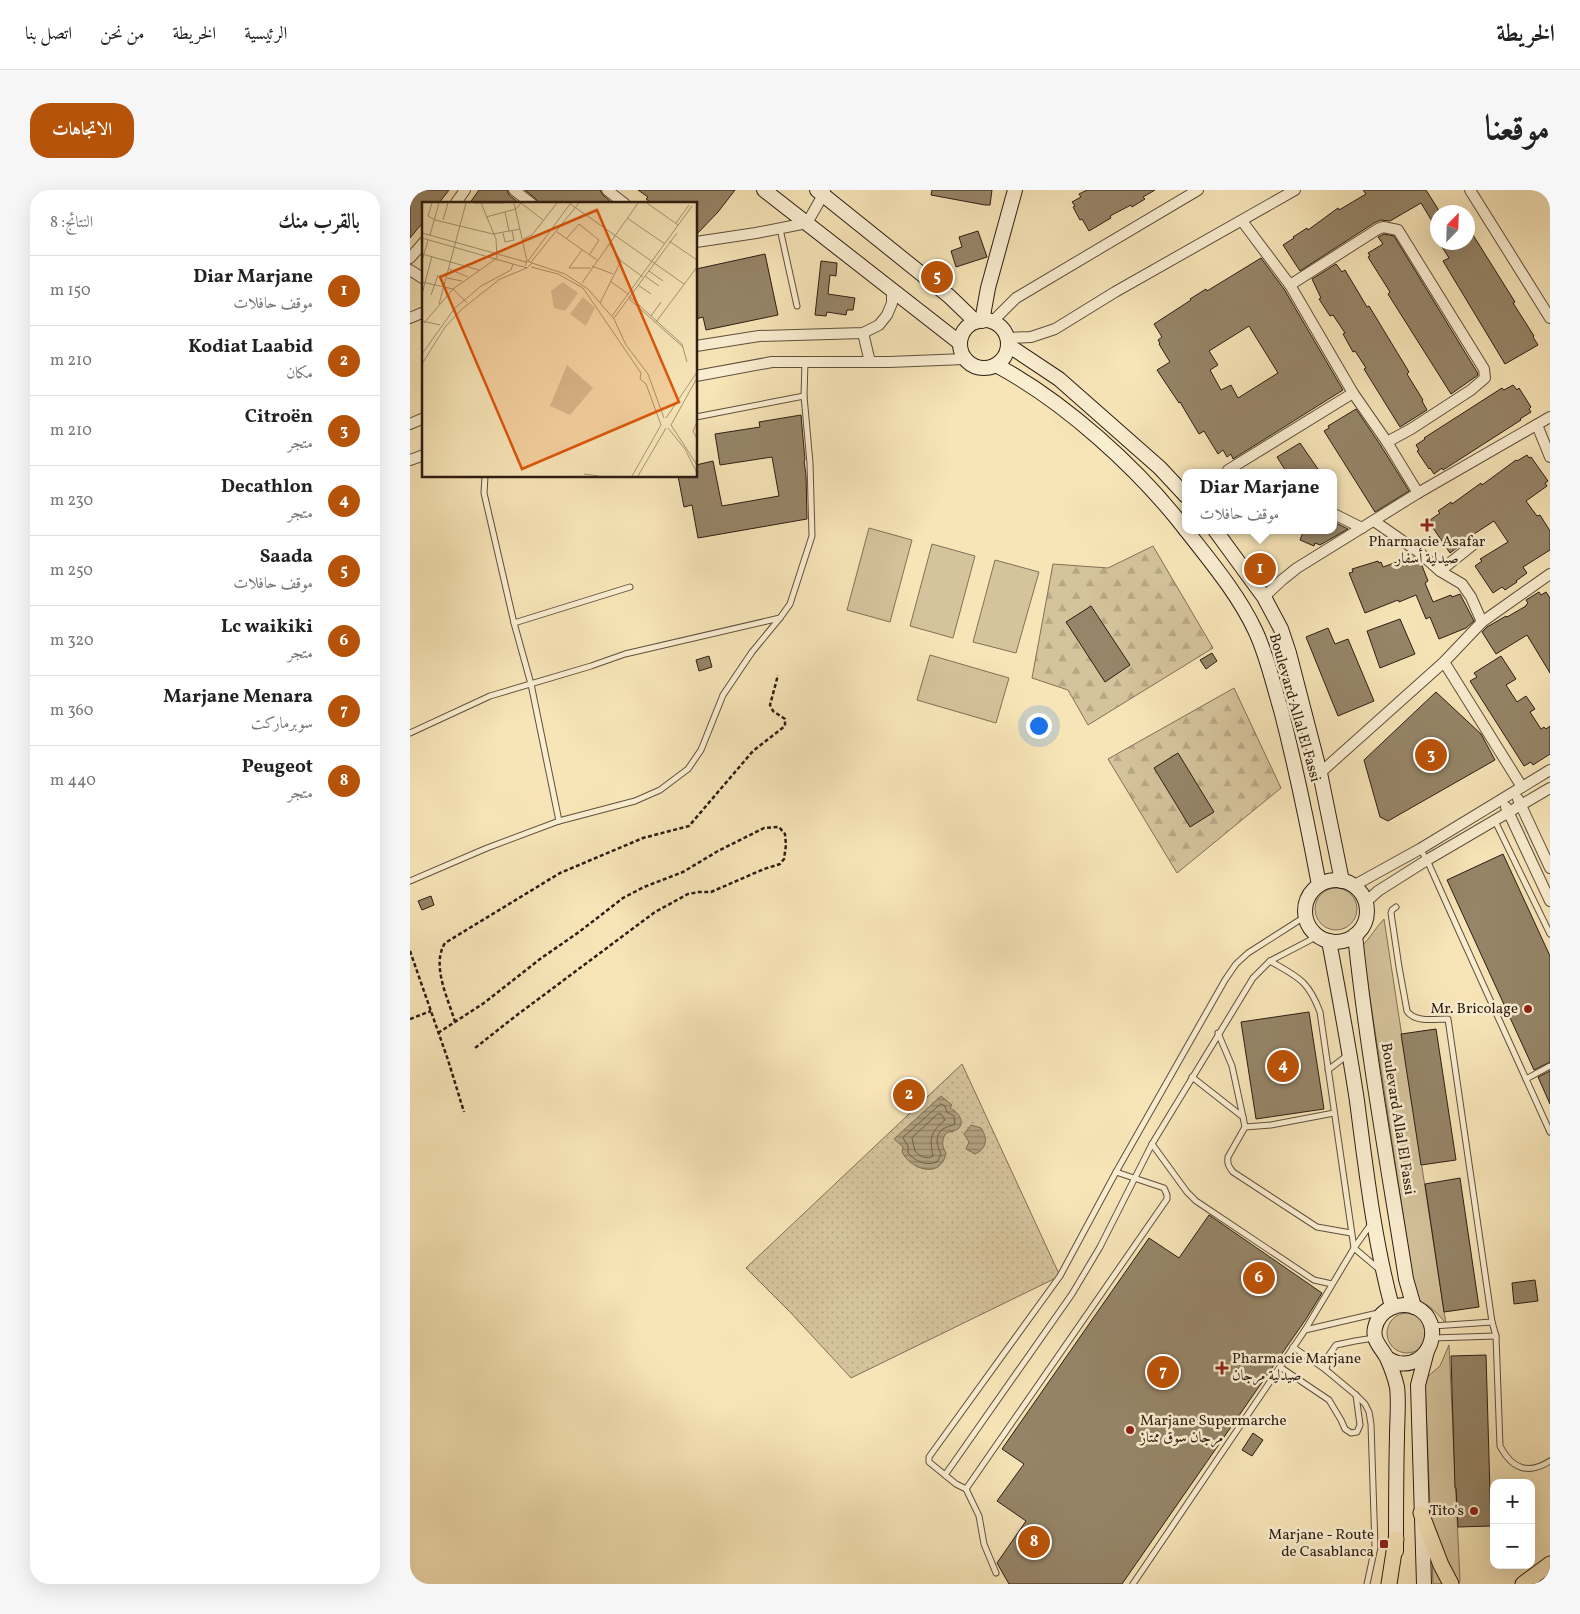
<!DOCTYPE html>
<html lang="ar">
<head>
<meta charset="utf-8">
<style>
  body { margin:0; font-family:Vollkorn,Amiri,serif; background:#f6f6f6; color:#222; direction:rtl }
  .controls { position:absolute; right:15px; bottom:15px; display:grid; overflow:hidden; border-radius:10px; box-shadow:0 5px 20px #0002 }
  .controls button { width:45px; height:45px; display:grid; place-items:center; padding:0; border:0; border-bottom:1px solid #e0e0e0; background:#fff; color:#222; font:25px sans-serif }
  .compass { position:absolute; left:1020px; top:15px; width:45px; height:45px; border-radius:50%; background:#fff; box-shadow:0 5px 20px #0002; rotate:23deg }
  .you { position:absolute; left:628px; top:535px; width:18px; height:18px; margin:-12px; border:4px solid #fff; border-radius:50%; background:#1a73e8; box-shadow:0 0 0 8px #1a73e833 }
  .badge { display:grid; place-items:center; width:32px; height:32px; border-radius:50%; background:#b45309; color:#fff; font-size:16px; font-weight:700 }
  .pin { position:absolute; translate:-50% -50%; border:2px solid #fff; box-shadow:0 1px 5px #0006 }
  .popup { position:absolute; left:772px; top:279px; width:155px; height:65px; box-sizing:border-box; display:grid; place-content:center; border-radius:10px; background:#fff; filter:drop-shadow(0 1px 4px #0005); font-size:16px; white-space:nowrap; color:#767676 }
  .popup b { font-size:19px; color:#222 }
  .popup::after { content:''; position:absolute; left:50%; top:100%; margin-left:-10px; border:10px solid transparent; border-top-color:#fff }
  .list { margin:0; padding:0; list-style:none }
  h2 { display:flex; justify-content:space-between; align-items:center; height:65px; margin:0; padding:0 20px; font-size:21px }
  h2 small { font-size:16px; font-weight:400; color:#767676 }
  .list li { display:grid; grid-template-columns:32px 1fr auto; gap:15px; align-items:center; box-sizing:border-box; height:70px; padding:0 20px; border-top:1px solid #e0e0e0 }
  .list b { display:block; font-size:19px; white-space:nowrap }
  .list p { margin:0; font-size:16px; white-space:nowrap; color:#767676 }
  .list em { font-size:16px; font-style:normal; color:#767676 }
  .map { position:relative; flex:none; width:1140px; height:1394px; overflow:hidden; direction:ltr; border-radius:20px }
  header { display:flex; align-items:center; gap:30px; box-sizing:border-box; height:70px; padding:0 25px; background:#fff; border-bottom:1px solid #e0e0e0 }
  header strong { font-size:24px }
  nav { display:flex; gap:28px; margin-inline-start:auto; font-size:18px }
  .intro { display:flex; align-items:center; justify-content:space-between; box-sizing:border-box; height:120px; padding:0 30px }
  h1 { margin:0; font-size:35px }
  .button { padding:12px 22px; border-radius:20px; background:#b45309; color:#fff; font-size:18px; font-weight:700 }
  main { display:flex; gap:30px; padding:0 30px }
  aside { flex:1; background:#fff; border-radius:20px; box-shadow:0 5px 20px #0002 }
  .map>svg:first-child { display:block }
</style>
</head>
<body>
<header>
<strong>الخريطة</strong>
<nav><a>الرئيسية</a><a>الخريطة</a><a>من نحن</a><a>اتصل بنا</a></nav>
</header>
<div class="intro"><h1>موقعنا</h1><a class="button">الاتجاهات</a></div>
<main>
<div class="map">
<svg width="1140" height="1394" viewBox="0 0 1140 1394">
  <defs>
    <pattern id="forest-firs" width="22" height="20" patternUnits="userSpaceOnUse" patternTransform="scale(1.25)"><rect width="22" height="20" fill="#d5c39c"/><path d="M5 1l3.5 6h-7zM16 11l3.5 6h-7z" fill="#b7a785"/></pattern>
    <pattern id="park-dots" width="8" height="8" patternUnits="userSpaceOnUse" patternTransform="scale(1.25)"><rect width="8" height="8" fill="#d5c39c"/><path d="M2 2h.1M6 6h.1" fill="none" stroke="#b7a785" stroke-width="1.8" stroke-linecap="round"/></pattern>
    <pattern id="water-rules" width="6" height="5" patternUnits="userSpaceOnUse" patternTransform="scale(1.25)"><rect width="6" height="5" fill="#b2a180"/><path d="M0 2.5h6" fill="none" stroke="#918367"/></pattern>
  </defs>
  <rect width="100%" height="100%" fill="#f7e5b8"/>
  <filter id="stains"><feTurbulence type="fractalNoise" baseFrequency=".004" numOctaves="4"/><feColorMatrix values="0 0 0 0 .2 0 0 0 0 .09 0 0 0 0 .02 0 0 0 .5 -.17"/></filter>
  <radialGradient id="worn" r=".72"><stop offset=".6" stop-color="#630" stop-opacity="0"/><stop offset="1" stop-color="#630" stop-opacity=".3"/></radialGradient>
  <!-- green -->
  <g fill="#d5c39c" stroke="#817057">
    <path d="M459,338L502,350L480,432L437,420Z"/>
    <path d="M522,354L565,366L543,448L500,436Z"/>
    <path d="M585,370L629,382L606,463L563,452Z"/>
    <path d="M520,465L599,488L586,533L507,510Z"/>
    <circle cx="926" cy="719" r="21"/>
    <path d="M974,729L1036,1134C1027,1122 1019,1115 1006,1109L952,756C961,747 966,737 974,729Z"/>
    <circle cx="997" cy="1143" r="20"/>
    <path d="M1039,1155L1050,1391L1048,1394H1023L1015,1189L1030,1176Z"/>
  </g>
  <!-- forest -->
  <g fill="url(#forest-firs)" stroke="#817057">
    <path d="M743,356L803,458L678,535L658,500L622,488L643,374L698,378Z"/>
    <path d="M824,498L871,598L767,683L698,569Z"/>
  </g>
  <!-- park -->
  <path fill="url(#park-dots)" stroke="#817057" d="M552,874L650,1086L441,1188L381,1123L336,1078Z"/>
  <!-- water -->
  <g fill="url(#water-rules)" stroke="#7d6c54">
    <path d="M531,906L542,915L540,918C547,921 556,931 548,939C545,941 539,942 536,943C531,951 532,956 536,963C535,967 534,971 531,974C520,987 496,974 492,961L493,957L484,949Z"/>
    <path d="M561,935L571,938C578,948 577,959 565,964L556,959L559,952L554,944Z"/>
  </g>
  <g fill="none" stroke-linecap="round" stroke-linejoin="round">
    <!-- shore -->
    <g stroke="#705f49" stroke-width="1">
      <path d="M531,914L535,916L537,922L544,926L545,934C541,936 536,937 533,939C524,946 527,956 531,964L527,972C516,976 506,972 498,963V956L493,948Z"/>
      <path d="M528,924H531L535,930C521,942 519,947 523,966C517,970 509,966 505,961L502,948Z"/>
    </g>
  </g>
  <!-- building -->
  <g fill="#968568" stroke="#2d1d12" fill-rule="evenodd">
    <path d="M0,0H39L29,13L27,12L25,14H14V31L0,48Z"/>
    <path d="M69,0H97L99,5L110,14H59Z"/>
    <path d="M115,0H190L193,5L203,14H129L126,9Z"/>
    <path d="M228,0H325L308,22L286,45V14H243L236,9L238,7Z"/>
    <path d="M522,0H582L580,15H575L521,5Z"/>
    <path d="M677,0H745L733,7L735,9L722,17L721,15L700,26L701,28L679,41L672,29L670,30L663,17L665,16L662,12L671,7L669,4Z"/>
    <path d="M953,0H1016L1028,19V41L1011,13L980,31L971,30L964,33L890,81L873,55L884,48L883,47L897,38L898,40L928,18L929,20L956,4Z"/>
    <path d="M1058,37L1105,112L1103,113L1124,146L1123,147L1128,155L1095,174L1033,71L1039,68L1029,52H1058Z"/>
    <path d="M568,41L577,67L546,77L541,61L552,57L549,47Z"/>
    <path d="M974,44L984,46L1067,182L1068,185L1041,204L978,104L980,102L958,67L960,66L958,63L973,54L968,47Z"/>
    <path d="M355,64L368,125L296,140L293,127L286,129V79Z"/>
    <path d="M851,68L874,99L933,200L823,269L821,264L817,267L813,260L808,264L794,241L789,244L770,212L769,213L747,180L760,172L749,154L750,153L748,150L752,147L744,134L781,110L780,109L796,99L797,101ZM839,136L868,183L828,208L821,195L811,200L800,180L808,175L799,161Z"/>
    <path d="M411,71L427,73L426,86L420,85L418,104L445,108L443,120H437L436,125L417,122L416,126L405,125Z"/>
    <path d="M926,74L932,82L935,80L957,117L959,116L999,182L997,184L1013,210L1012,211L1017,220L990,237L954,179L956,178L945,161L943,162L933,144L935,143L923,125L920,126L909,109L911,108L902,89Z"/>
    <path d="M1103,195L1107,200L1109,198L1121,217L1119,219L1121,222L1110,229L1111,230L1033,280L1032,278L1024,284L1020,278L1019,279L1007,261L1009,260L1006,255L1015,249L1014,248L1092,198L1094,200Z"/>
    <path d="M946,219L971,256L999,301L965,322L914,241L919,238L918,236Z"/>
    <path d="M391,225L395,270L394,271L396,285L397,329L288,348L282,315L274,317L268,286H286V275L303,271L312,316L369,306L362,267L310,275L305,244L350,237L349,232Z"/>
    <path d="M890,253L908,279L903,283H884L882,279L877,283L867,267Z"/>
    <path d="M1117,265L1119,268L1121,267L1138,291L1135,293L1137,296L1116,311L1127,326L1130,325L1140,341V360L1113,377L1117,383L1106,391L1107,392L1095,400L1092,397L1083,403L1065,376L1072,371L1070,369L1098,352L1084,331L1047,355L1048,357L1040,363L1021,335L1023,334L1020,330L1030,323L1028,321L1041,312L1042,314L1071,293L1072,295L1106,270L1107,271Z"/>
    <path d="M924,332L938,339L910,355L905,353L904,356L890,350L894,340H924Z"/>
    <path d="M1004,367L1011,373L1018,391L1015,393L1023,412L1041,405L1042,407L1050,404L1064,431L1056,438L1029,449L1020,427L1016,429L1006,405L989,412L988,410L955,423L939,383L943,382L942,379L968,371L969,373L971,372L973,377L995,369V370Z"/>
    <path d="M1129,402L1131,405L1136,402L1140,408V483L1117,445L1086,464L1072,442L1077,437L1096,426L1097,427L1116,416V415L1118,413L1116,410Z"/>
    <path d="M681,416L720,475L695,492L656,432Z"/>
    <path d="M990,429L1005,464L970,478L957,441Z"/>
    <path d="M918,438L925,454L938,449L964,511L928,526L896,447Z"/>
    <path d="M802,463L807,471L796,479L790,470Z"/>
    <path d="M299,466L302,477L289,481L286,470Z"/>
    <path d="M1091,466L1106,489L1096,495L1107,512L1116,506L1125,519L1120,522L1131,539L1134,537L1136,539L1140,536V564L1123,575L1121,572L1114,576L1060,491L1067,487L1064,483Z"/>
    <path d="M1026,502L1071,544L1085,570L978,631L970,627L954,570Z"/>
    <path d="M768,563L804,622L780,637L744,578Z"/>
    <path d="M1093,664L1140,766V872L1124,880L1037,690Z"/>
    <path d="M21,706L24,715L12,720L8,711Z"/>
    <path d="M899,822L914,919L846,929L831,832Z"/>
    <path d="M1026,839L1046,970L1011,975L991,844Z"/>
    <path d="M1140,881V914L1128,887Z"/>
    <path d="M1050,988L1069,1117L1034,1122L1015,994Z"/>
    <path d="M799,1025L912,1103L896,1129L712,1394H599L587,1373L616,1331L587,1311L614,1274L592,1259L739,1048L769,1068Z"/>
    <path d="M1125,1090L1128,1111L1104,1114L1102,1093Z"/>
    <path d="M1076,1165L1081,1336L1048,1337L1046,1298H1045L1041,1166Z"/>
    <path d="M843,1243L853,1250L842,1266L832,1260Z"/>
  </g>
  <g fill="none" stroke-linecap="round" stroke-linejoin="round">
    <!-- lane casing -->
    <g stroke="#604f3c" stroke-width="7">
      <g id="lane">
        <path d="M370,39L387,116"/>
        <path d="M286,227L394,206"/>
        <path d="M75,286L74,303L104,433L121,494L149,631"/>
        <path d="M104,433L220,397"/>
        <path d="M0,543L80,506L181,476L215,464L370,428L380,414L402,346L400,273L394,206L395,172"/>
        <path d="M1085,631L1140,744"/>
        <path d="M1010,659L1017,670L1048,739L1140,942"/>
        <path d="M0,691L77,658L149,631L225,611L250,600L278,579L291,560L313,505L342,462L370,428"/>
        <path d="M986,717L982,720L981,723L989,777L997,821C1005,833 1025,829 1038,829L1082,1132L1086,1146L1090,1256C1102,1279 1118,1285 1140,1271"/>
        <path d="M860,771C888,787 898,790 910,822L944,1058L970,1080"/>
        <path d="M808,843L822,876L833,927"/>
        <path d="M918,880L939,864"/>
        <path d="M782,887L833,927L835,937L818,967C817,974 819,977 823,982L907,1037L941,1043"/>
        <path d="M1116,889L1140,876"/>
        <path d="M835,937L861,935L924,923"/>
        <path d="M742,954L777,1002L786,1011L904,1090L922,1094"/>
        <path d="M1023,1136L1082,1132"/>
        <path d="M895,1140L944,1058L961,1034"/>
        <path d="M1023,1148L1086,1146"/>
        <path d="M883,1157L916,1180L946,1205L955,1214L959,1222L961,1234L965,1357L957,1394"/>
        <path d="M870,1177L919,1210L931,1230L935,1239L941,1243L947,1242L950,1235L946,1205"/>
        <path d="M916,1180L919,1165L926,1155L945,1151L964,1148"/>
        <path d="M535,1285L662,1104L690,1057L742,954L843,788L860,771L908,746"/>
        <path d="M556,1299L546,1294L519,1272V1267L650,1086L706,982L815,790L826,774L838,763L896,726"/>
        <path d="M586,1383L574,1354L569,1326L556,1299L757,1009V1005L754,998L706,982"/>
        <path d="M723,1394L895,1140L968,1123"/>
      </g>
    </g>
    <!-- street casing -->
    <g stroke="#604f3c" stroke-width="12">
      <g id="street">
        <path d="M104,0L122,14"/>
        <path d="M197,0L215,14"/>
        <path d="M1060,0L1140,128"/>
        <path d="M45,14L55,0"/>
        <path d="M832,31L880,95L943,203L977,252L1008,303"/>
        <path d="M286,52L346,43L397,33L413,5L415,0"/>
        <path d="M0,68L14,52"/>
        <path d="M0,80L14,89"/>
        <path d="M880,95L968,39L973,37L988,40L1074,179L1075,188L1061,200L1001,239L977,252"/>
        <path d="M0,128L14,122"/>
        <path d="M582,132L606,108L788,0"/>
        <path d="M453,143L460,172"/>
        <path d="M597,148L621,147L645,139L705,102L885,0"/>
        <path d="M286,156L349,146L453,143L469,135L477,125L482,113V100"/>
        <path d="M286,186L362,172H479L555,169"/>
        <path d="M0,234L14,228"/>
        <path d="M1127,235L1140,267"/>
        <path d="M0,270L14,265"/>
        <path d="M819,283L818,280L943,203"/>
        <path d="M924,324L952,338"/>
        <path d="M964,331L1010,363L1030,381L1052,394L1061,407L1072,432"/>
        <path d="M1030,381L1065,353"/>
        <path d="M854,407L872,390L887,378L1008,303L1140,227"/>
        <path d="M1034,472L1112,597"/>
        <path d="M910,583L1034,472L1072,432L1140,384"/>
        <path d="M1108,609L1140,678"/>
        <path d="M1096,617L1140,711"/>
        <path d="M943,696L1010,659L1140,580"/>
        <path d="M956,712L968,701L1017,670L1140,598"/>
      </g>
    </g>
    <!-- secondary casing -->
    <g stroke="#2d1d12" stroke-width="16">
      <g id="secondary">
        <path d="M354,0L550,153"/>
        <path d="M407,0L539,106L566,132"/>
        <circle cx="574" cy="154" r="24"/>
        <path d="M572,131L578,98L605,0"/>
        <path d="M598,155L649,189L750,278L776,306"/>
        <path d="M586,175C655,212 728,278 776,340"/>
        <path d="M776,340C801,372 828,404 845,440C857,465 863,494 871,520C886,578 898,636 909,695"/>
        <path d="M805,340L854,407L871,439L879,463L910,583L932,691"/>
        <circle cx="926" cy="721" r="31"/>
        <path d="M945,745C957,860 978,975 996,1089L1004,1117"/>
        <path d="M919,751C929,804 939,858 947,911C956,980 964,1050 982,1117"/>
        <path d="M977,1168C980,1170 984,1172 988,1173C1020,1179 1036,1133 1007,1118C990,1110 969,1119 965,1138C962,1151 972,1158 977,1168C981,1177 985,1188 987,1197C989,1212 987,1231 987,1247C986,1285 986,1323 986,1361"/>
        <path d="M1014,1394L1008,1195L1017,1161"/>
      </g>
    </g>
    <!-- primary casing -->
    <g stroke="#2d1d12" stroke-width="17">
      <g id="primary">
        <path d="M1011,1323L1031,1375L1041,1394"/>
        <path d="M979,1394L986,1349"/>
        <path d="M1113,1394L1140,1374"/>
      </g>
    </g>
    <!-- path -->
    <g stroke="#2d1d12" stroke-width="2.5" stroke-dasharray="4 2.5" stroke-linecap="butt">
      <path d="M0,761L38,870L54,922"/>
      <path d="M0,829L21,821"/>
      <path d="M45,832C38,808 21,775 35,753L150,683L233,648L279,636L343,561L375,536V529L363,521L360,515L368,485"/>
      <path d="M28,843L74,813L130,769L169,742L213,708L234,697L273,682L308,661L354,638L369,637L375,644L376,655L374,669L370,674L354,679L301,702H289L278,704L245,722L107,825L65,858"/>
    </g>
    <!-- lane -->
    <use href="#lane" stroke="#faeed1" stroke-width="5"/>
    <!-- street -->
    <use href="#street" stroke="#faeed1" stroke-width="10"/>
    <!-- secondary -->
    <use href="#secondary" stroke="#faeed1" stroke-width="14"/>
    <!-- primary -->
    <use href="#primary" stroke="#f7e5b8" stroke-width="15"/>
  </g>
  <!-- markers -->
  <g fill="#8f2418" stroke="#faeed1" stroke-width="2">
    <path d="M1014.5 327.5h5v5h5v5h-5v5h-5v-5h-5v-5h5z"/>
    <circle cx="1118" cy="819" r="5"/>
    <path d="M809.5 1170.5h5v5h5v5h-5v5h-5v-5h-5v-5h5z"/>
    <circle cx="720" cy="1240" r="5"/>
    <circle cx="1064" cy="1321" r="5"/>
    <rect x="969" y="1349" width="10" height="10" rx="2.5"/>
  </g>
  <g text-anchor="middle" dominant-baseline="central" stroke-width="5" stroke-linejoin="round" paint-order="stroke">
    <!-- poi labels -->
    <g font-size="15" fill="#2d1d12" stroke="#faeed1" text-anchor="end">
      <text x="1017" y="352" text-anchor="middle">Pharmacie Asafar<tspan x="1017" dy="17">صيدلية أسفار</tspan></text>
      <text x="1108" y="819">Mr. Bricolage</text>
      <text x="822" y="1169" text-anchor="start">Pharmacie Marjane<tspan x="822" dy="17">صيدلية مرجان</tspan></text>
      <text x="730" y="1231" text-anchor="start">Marjane Supermarche<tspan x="730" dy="17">مرجان سوق ممتاز</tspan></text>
      <text x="1054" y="1321">Tito's</text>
      <text x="964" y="1345">Marjane - Route<tspan x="964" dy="17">de Casablanca</tspan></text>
    </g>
    <!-- street labels -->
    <g font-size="15" fill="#2d1d12" stroke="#faeed1">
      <text transform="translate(884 518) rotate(74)">Boulevard Allal El Fassi</text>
      <text transform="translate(987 929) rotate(81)">Boulevard Allal El Fassi</text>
    </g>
  </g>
  <!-- overview -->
  <g transform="translate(12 12)">
    <rect width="275" height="275" fill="#f7e5b8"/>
    <path d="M141,80L156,91L143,109L132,106L129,89ZM161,95L173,106L164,124L148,112Z" fill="#d5c39c"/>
    <path d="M145,163L171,186L148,213L128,204Z" fill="#d5c39c"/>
    <path fill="none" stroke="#a69576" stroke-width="1" d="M10,1L6,14L13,18L71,32L98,27M52,1H82M92,1L105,59M99,1L121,18M147,1L262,82M225,1L256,23M83,10L87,29M64,15L94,7L99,1M205,16L243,42M21,18L26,1M254,21L267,3M135,30L175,58M0,31L104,60M81,31L83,40L92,38L90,29M8,33L17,1M0,36L105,66L110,61L105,59L103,64M145,36L157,22L177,38L168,52M101,37L110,33L135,1M247,39L275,58M160,48L147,66H169M0,52L57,68M0,59L6,38M106,59L148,2M199,59L221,75M109,60L157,1M110,61L143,72L166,87L192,117L204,143L226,172L242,216M170,64L191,72M109,65L136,72L161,86L219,171M27,67L46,75M227,69L241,79M223,74L237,84M25,76L40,79M188,79L206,92M0,80L31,87L45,101M160,81L216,1M216,83L229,92M0,92L10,54M9,93L16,73M207,94L260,142L265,160M206,96L261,145M178,101L199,59L187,41M17,102L44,1M190,114L270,4M229,114L239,100M192,116L255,31M0,119L18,123M234,120L275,65M2,121L31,87L75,56L74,37L59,1M0,152L32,107L59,84L89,68L91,62M0,162L23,125L40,107L78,77L105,66M244,216L275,170M275,220L271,229L275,237M249,223L275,176M249,223L275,263M246,226L263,247L275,271M162,272L177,274M210,274L239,223L224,182L218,177L219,171M216,274L244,226"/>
    <path fill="#df560c" fill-opacity="0.15" stroke="#df560c" stroke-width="2.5" d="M175,8L257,200L100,267L18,75Z"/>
    <rect width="275" height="275" fill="none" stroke="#2d1d12" stroke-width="2.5"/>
  </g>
  <rect width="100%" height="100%" filter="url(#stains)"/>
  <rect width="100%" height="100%" fill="url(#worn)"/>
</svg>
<div class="controls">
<button>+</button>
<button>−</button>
</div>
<svg class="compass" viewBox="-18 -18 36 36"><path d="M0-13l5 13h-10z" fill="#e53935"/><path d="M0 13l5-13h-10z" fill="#767676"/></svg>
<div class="you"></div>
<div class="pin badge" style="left:850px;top:379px">1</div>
<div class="popup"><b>Diar Marjane</b>موقف حافلات</div>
<div class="pin badge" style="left:499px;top:905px">2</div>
<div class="pin badge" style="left:1021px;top:565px">3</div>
<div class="pin badge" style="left:873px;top:876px">4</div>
<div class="pin badge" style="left:527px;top:87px">5</div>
<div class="pin badge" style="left:849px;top:1088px">6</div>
<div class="pin badge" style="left:753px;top:1182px">7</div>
<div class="pin badge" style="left:624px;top:1352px">8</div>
</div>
<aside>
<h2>بالقرب منك<small>النتائج: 8</small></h2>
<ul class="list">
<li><span class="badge">1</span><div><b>Diar Marjane</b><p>موقف حافلات</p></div><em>150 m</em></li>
<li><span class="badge">2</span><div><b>Kodiat Laabid</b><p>مكان</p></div><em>210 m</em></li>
<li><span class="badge">3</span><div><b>Citroën</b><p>متجر</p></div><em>210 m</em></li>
<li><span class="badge">4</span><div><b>Decathlon</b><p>متجر</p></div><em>230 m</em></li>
<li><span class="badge">5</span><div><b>Saada</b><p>موقف حافلات</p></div><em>250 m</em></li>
<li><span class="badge">6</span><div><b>Lc waikiki</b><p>متجر</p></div><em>320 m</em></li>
<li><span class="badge">7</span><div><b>Marjane Menara</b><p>سوبرماركت</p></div><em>360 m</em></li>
<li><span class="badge">8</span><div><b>Peugeot</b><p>متجر</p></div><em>440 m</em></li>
</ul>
</aside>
</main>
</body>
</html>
